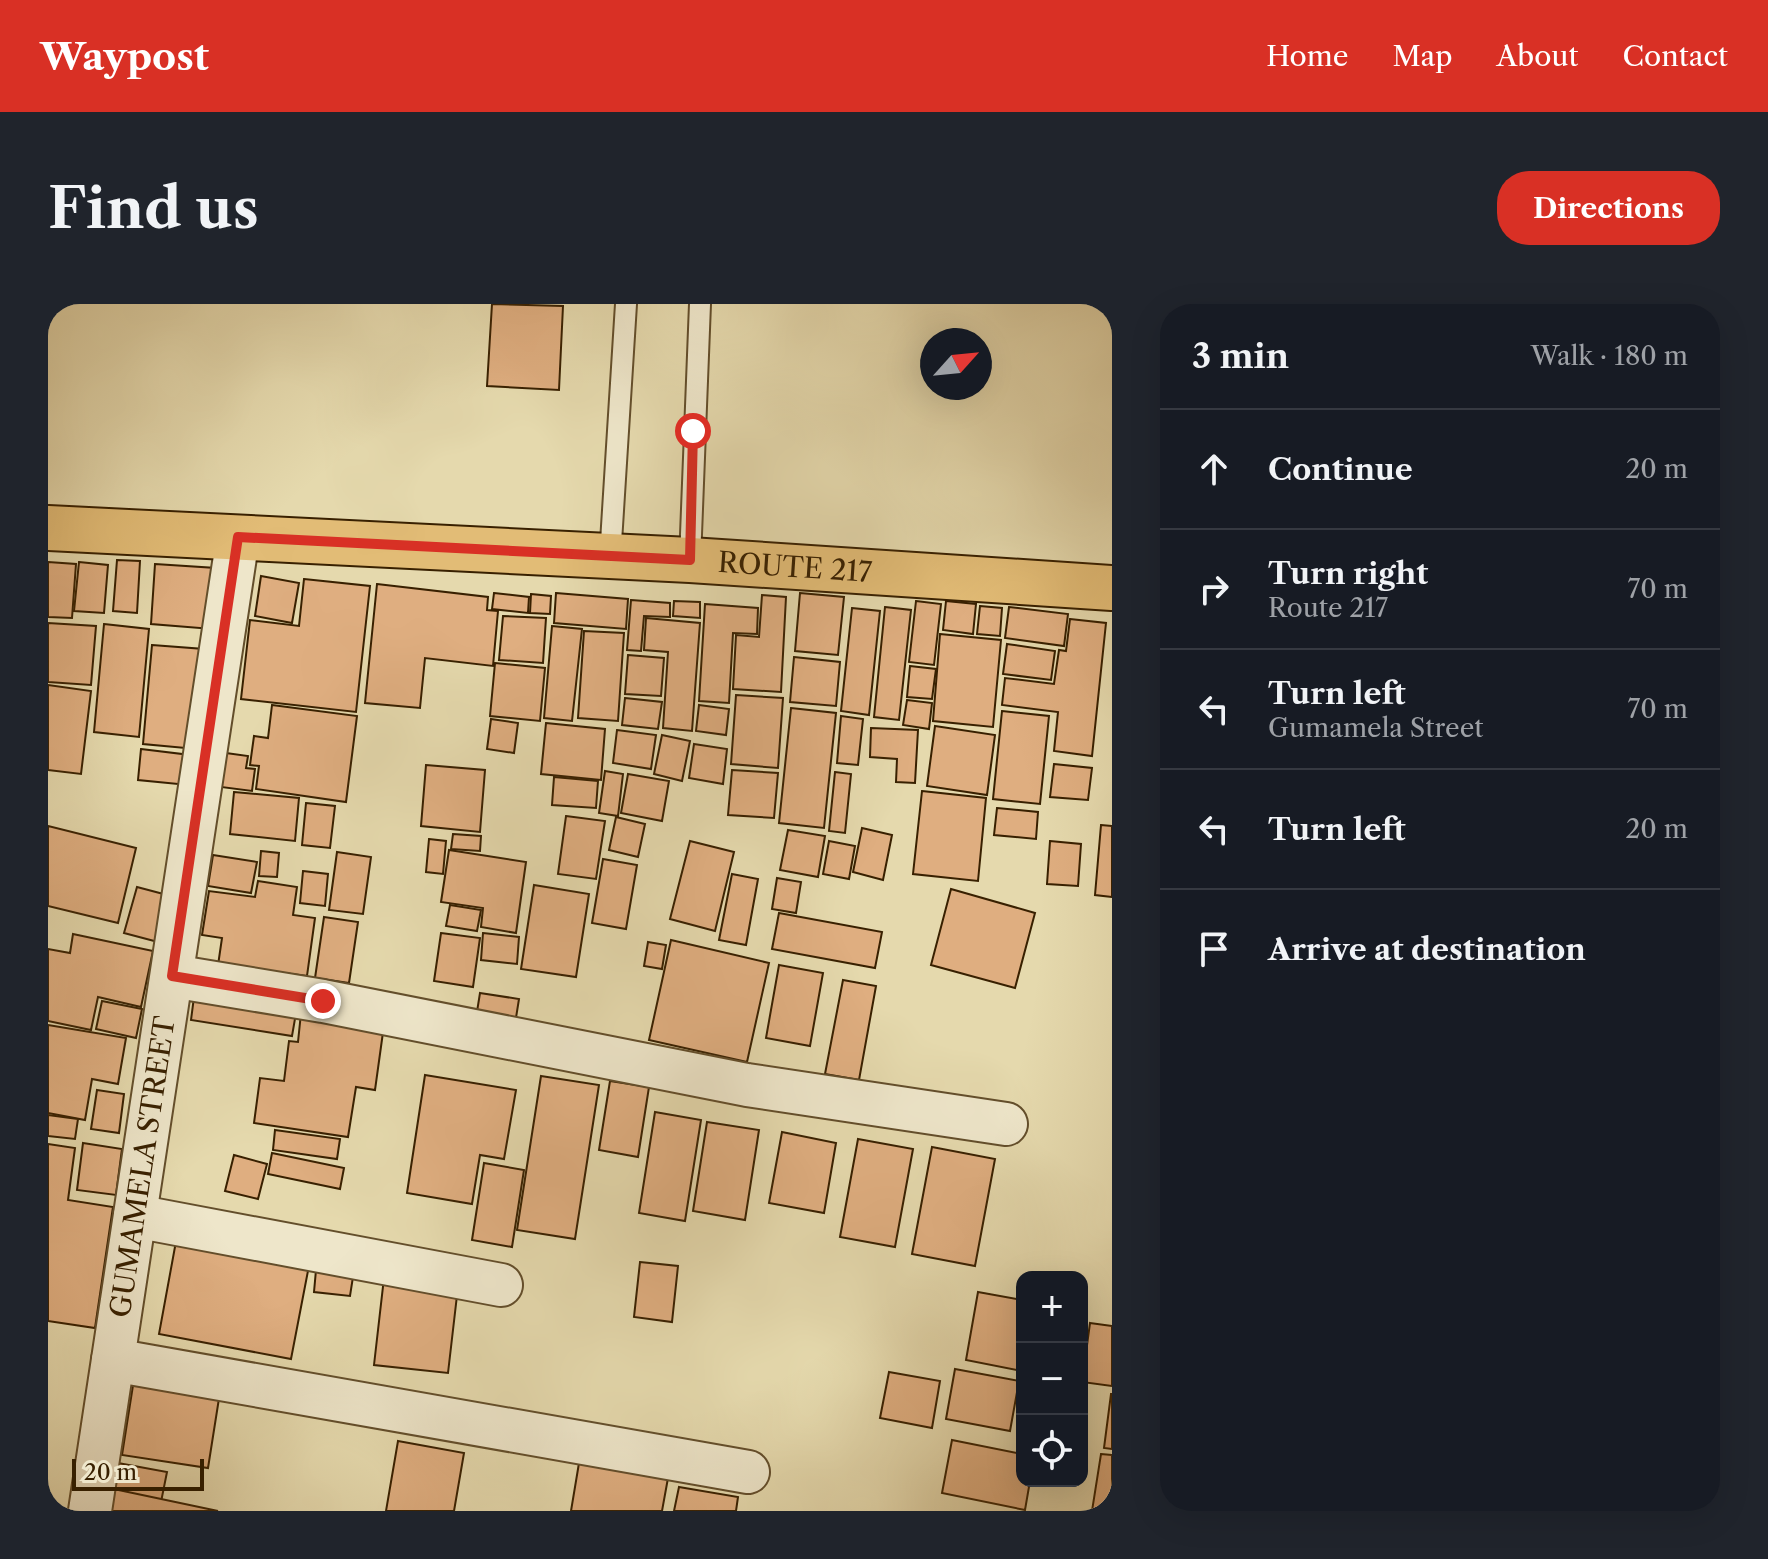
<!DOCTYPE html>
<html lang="en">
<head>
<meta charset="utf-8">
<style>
  body { margin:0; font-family:"Libre Caslon Text",serif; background:#20242c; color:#f1f3f6 }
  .controls { position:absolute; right:24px; bottom:24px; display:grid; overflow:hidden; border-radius:16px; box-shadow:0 8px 32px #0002 }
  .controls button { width:72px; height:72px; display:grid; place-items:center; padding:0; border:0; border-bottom:2px solid #363941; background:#171b24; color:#f1f3f6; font:40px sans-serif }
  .compass { position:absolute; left:872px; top:24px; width:72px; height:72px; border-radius:50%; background:#171b24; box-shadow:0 8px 32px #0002; rotate:63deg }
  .scale { position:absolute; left:24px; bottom:20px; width:132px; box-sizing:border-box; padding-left:8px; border:4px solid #382000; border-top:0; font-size:22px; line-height:28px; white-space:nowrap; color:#382000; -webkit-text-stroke:6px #eee6ca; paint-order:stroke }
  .stop { position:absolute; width:24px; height:24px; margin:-18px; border:6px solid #d93025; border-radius:50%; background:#fff }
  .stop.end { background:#d93025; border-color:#fff; box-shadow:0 2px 8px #0008 }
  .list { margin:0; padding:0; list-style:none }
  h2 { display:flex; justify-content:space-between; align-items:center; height:104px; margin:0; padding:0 32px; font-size:34px }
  h2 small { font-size:26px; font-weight:400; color:#9ea1a6 }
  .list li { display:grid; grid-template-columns:52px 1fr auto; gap:24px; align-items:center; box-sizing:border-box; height:120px; padding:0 32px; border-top:2px solid #363941 }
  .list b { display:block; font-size:30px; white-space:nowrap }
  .list p { margin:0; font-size:26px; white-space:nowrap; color:#9ea1a6 }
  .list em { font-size:26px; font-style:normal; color:#9ea1a6 }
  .icon { flex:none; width:44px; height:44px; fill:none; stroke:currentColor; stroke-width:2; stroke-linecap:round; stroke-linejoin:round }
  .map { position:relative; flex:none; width:1064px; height:1207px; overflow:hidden; border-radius:32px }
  header { display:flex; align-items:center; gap:48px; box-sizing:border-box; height:112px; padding:0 40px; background:#d93025; color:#fff }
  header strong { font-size:38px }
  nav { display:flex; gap:44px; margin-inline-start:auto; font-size:28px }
  .intro { display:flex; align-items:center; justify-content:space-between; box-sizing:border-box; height:192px; padding:0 48px }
  h1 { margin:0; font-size:56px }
  .button { padding:20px 36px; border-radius:32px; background:#d93025; color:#fff; font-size:28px; font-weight:700 }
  main { display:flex; gap:48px; padding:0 48px }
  aside { flex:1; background:#171b24; border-radius:32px; box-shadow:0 8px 32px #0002 }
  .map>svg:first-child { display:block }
</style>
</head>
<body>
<header>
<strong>Waypost</strong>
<nav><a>Home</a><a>Map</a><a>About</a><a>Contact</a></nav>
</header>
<div class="intro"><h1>Find us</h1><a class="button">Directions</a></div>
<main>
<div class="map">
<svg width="1064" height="1207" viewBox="0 0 1064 1207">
  <rect width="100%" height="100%" fill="#e5d9ad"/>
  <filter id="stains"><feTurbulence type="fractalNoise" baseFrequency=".0025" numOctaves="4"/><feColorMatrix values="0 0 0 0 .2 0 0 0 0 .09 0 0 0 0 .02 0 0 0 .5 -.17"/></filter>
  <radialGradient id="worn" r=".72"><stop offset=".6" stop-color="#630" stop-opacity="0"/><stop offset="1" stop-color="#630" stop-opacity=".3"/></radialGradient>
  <!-- building -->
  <g fill="#dfae80" stroke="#382000" stroke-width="2">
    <path d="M444,0L515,2L511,86L439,82Z"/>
    <path d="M69,256L92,257L89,309L65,307Z"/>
    <path d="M0,258L28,260L24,314L0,313Z"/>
    <path d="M31,258L60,261L56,309L26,307Z"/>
    <path d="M107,260L168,264L164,325L103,320Z"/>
    <path d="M213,272L251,279L244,319L207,312Z"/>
    <path d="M256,275L322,282L308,408L193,395L202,316L251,322Z"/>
    <path d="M329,280L440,293L439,306L450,307L445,362L377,354L372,404L317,399Z"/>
    <path d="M446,289L481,293L480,309L444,305Z"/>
    <path d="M508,289L580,295L578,325L506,319Z"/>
    <path d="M752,289L796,293L790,351L747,347Z"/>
    <path d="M483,290L503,292L502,310L482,309Z"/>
    <path d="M714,291L738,293L733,388L685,385L688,331L711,333Z"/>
    <path d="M583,296L622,299V313L596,312L593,347L579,346Z"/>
    <path d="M626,297L652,298V314L625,312Z"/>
    <path d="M868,297L893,300L886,361L861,358Z"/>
    <path d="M898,297L928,300L925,330L895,326Z"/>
    <path d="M657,300L710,304L709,330L685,329L681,399L651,397Z"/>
    <path d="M932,302L954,304L952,332L929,330Z"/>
    <path d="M837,303L863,306L851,416L826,413Z"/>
    <path d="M961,303L1020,310L1016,342L957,334Z"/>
    <path d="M804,304L832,307L821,411L793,407Z"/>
    <path d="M455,312L498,314L495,359L451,356Z"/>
    <path d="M598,314L652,319L644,427L615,424L620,348L596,346Z"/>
    <path d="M1022,315L1058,319L1044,452L1006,447L1010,408L954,401L957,374L1006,380L1011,346L1018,347Z"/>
    <path d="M0,319L48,322L43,381L0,378Z"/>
    <path d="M56,320L101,325L91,433L46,428Z"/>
    <path d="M504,322L534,325L524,417L496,414Z"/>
    <path d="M536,327L576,329L570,417L530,414Z"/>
    <path d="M892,330L953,336L945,423L885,417Z"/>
    <path d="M959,340L1007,347L1003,376L955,370Z"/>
    <path d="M104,341L156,345L148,445L95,440Z"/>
    <path d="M580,351L616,354L613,392L577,390Z"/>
    <path d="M746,353L792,358L788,402L742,398Z"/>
    <path d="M447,359L497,364L492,417L442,412Z"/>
    <path d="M862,362L888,365L884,395L859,393Z"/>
    <path d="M0,381L43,387L33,470L0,466Z"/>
    <path d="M688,391L735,394L730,464L683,460Z"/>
    <path d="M577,394L614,398L610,425L574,421Z"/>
    <path d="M859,396L884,399L881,425L855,421Z"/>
    <path d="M224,401L309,412L298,498L208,485L211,462L202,461L206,432L220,434Z"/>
    <path d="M651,401L681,405L678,431L648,427Z"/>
    <path d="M743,404L788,409L776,524L731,519Z"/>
    <path d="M954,407L1001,412L992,500L945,495Z"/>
    <path d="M793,412L815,415L810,461L789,459Z"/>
    <path d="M443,415L470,419L466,449L439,445Z"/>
    <path d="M498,419L557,425L553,476L493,470Z"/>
    <path d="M887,422L947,431L939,491L879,482Z"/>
    <path d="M823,424L870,426L867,479L848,478L849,455L822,453Z"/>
    <path d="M569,426L608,431L603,465L565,459Z"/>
    <path d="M614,431L642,437L634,477L606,470Z"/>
    <path d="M646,440L679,445L675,480L641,474Z"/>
    <path d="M93,445L142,451L140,481L90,476Z"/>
    <path d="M178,449L200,452L198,464L207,465L204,487L173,483Z"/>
    <path d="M1006,460L1044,464L1040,496L1002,493Z"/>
    <path d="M378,461L437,466L432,528L373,522Z"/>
    <path d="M684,466L730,469L726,514L680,511Z"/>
    <path d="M557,467L575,470L570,512L551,509Z"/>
    <path d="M787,468L803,470L797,529L781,527Z"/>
    <path d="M580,470L621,477L614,517L573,509Z"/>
    <path d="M506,473L550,477L548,504L504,501Z"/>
    <path d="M874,487L938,494L930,577L865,570Z"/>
    <path d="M186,488L251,494L247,537L182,530Z"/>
    <path d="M258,499L287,502L282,544L254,541Z"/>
    <path d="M949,504L990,508L988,535L946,531Z"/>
    <path d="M518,512L557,517L548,575L510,570Z"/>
    <path d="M568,513L597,520L590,553L561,546Z"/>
    <path d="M1053,521L1064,522V593L1047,591Z"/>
    <path d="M0,522L88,544L70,619L0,602Z"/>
    <path d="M814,524L844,531L835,576L805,568Z"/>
    <path d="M740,526L777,532L770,573L732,566Z"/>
    <path d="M405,530L433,532L432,547L403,545Z"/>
    <path d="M381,535L398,537L395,570L378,568Z"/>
    <path d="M642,537L686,548L667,627L622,615Z"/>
    <path d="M781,537L807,542L801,575L775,570Z"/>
    <path d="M1002,537L1033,540L1030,582L999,580Z"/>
    <path d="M401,546L478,558L468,629L433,623L435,604L393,598Z"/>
    <path d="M213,547L231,549L229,573L211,572Z"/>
    <path d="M289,548L323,553L315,610L281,606Z"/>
    <path d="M165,551L209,558L203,589L160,582Z"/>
    <path d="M555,555L589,561L578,625L544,619Z"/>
    <path d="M255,567L280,570L277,602L252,599Z"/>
    <path d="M684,570L710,575L698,641L671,636Z"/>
    <path d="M729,574L753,578L748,609L724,605Z"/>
    <path d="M210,577L249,583L245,611L267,614L259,672L229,668L226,684L168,675L174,634L154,631L161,587L207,593Z"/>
    <path d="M486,581L541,590L528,673L473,665Z"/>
    <path d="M89,583L123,592L110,638L76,629Z"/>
    <path d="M903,585L987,609L967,684L883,661Z"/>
    <path d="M402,601L433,606L429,627L398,622Z"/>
    <path d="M731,609L834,628L827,664L724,645Z"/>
    <path d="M276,613L310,618L301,679L267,674Z"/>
    <path d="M393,629L432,634L425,683L386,677Z"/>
    <path d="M435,629L471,633L469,660L433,656Z"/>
    <path d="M25,630L105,647L93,703L50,693L43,726L0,717V645L22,649Z"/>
    <path d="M623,636L721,659L699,758L601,736Z"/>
    <path d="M600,638L618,641L614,665L596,662Z"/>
    <path d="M731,661L775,669L762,742L718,734Z"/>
    <path d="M795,676L828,682L811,776L777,770Z"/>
    <path d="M432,689L471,695L467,720L428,714Z"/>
    <path d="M146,693L248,709L244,732L143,716Z"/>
    <path d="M54,697L94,705L88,734L48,725Z"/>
    <path d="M253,709L336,721L327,786L308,783L300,833L206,819L212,774L236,777L241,737L250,738Z"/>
    <path d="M0,721L78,734L70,780L44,775L37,816L0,809Z"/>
    <path d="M377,771L468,786L456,855L432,851L424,900L359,889Z"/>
    <path d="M493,772L551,781L527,935L469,926Z"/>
    <path d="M562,777L601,783L590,853L551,846Z"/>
    <path d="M49,786L76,790L71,829L43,825Z"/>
    <path d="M607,808L653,816L637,917L591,909Z"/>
    <path d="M0,811L30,815L27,835L0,832Z"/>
    <path d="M659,818L711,826L697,916L645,907Z"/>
    <path d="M227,826L292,835L289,855L225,846Z"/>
    <path d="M734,828L788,839L776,909L721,899Z"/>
    <path d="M810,835L865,845L847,943L792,933Z"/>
    <path d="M35,839L74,845L68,891L29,886Z"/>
    <path d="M0,840L27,844L20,896L65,903L47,1024L0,1017Z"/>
    <path d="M884,843L947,855L927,962L864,950Z"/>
    <path d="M224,849L296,864L292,885L220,870Z"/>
    <path d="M186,851L219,860L210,895L177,887Z"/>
    <path d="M436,859L476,866L464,943L424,936Z"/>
    <path d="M131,921L264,946L243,1055L111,1030Z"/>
    <path d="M269,955L307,960L302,992L266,988Z"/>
    <path d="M592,958L630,962L624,1018L586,1013Z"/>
    <path d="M337,965L411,974L400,1069L326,1061Z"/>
    <path d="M930,988L974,996V1067L918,1056Z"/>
    <path d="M1042,1019L1064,1022V1082L1034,1078Z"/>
    <path d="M907,1065L971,1077L962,1127L898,1115Z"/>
    <path d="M841,1068L892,1077L884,1124L832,1114Z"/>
    <path d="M86,1075L172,1088L160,1164L74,1151Z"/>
    <path d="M1063,1090H1064V1145L1056,1144Z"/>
    <path d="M904,1136L974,1150V1177H982L977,1206L894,1189Z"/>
    <path d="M350,1137L416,1149L406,1207H338Z"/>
    <path d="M1053,1150L1064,1151V1207H1044Z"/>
    <path d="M70,1159L119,1168L113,1198L64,1188Z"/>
    <path d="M531,1159L620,1174L614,1207H523Z"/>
    <path d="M631,1183L690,1193L688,1207H626Z"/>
    <path d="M61,1184L170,1207H56Z"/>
  </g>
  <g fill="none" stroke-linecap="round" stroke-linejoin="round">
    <!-- lane casing -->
    <g stroke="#634e2b" stroke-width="24">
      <g id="lane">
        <path d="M562,254L578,0"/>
        <path d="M642,256L652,0"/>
      </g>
    </g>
    <!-- street casing -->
    <g stroke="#634e2b" stroke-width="46">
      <g id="street">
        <path d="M124,672L275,697L699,781L958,820"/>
        <path d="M87,912L453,981"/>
        <path d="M65,1056L700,1168"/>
        <path id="s1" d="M42,1207L190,233"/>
      </g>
    </g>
    <!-- primary casing -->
    <g stroke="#382000" stroke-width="48">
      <g id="primary">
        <path id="s2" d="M0,224L642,256L1064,284"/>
      </g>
    </g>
    <!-- lane -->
    <use href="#lane" stroke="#eee6ca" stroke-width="20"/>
    <!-- street -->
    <use href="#street" stroke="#eee6ca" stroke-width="42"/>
    <!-- primary -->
    <use href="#primary" stroke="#e2bc76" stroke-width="44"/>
  </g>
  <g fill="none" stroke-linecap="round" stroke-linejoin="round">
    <!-- route -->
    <path stroke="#d93025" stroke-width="10" d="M275,697L124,672L190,233L642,256L645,127"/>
  </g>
  <g text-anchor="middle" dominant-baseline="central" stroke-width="6" stroke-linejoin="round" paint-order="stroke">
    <!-- street labels -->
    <g font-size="28" fill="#382000" stroke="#eee6ca">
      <text stroke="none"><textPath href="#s2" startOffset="748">ROUTE 217</textPath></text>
      <text stroke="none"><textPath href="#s1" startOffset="348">GUMAMELA STREET</textPath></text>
    </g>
  </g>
  <rect width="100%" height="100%" filter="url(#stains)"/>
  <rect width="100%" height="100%" fill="url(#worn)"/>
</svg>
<div class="controls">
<button>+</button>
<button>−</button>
<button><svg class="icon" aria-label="locate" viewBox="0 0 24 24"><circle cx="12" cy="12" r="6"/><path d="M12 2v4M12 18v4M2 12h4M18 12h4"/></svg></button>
</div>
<svg class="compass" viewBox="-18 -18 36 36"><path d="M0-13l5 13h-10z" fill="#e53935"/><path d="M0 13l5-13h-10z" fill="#9ea1a6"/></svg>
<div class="scale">20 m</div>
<div class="stop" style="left:645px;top:127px"></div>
<div class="stop end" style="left:275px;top:697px"></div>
</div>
<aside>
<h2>3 min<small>Walk · 180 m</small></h2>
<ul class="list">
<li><svg class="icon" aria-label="ahead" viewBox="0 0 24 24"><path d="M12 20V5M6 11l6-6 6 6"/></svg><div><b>Continue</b></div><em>20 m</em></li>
<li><svg class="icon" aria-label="right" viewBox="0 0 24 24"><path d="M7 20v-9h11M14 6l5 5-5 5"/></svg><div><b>Turn right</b><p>Route 217</p></div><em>70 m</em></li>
<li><svg class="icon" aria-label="left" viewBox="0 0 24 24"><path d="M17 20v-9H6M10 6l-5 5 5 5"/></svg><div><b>Turn left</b><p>Gumamela Street</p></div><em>70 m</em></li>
<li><svg class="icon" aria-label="left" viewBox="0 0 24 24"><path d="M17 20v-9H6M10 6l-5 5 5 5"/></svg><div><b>Turn left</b></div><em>20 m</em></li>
<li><svg class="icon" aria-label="arrive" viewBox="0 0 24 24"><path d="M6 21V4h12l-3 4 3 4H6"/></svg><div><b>Arrive at destination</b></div></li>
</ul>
</aside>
</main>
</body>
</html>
